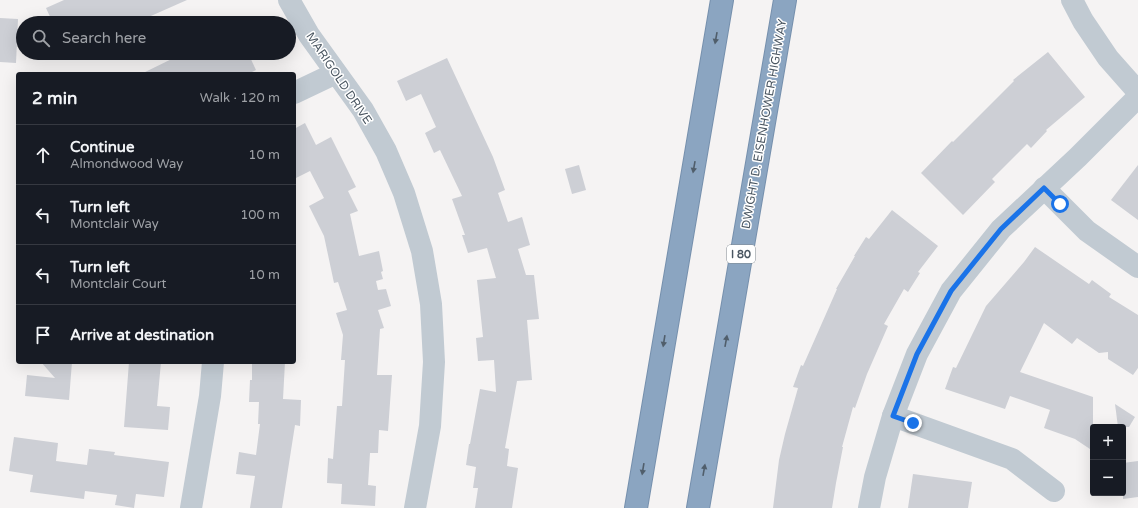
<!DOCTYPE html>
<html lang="en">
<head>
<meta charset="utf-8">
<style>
  body { margin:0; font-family:"Varela Round",sans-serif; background:#20242c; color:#f1f3f6 }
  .controls { position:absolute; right:12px; bottom:12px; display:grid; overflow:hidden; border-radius:4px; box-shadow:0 4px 16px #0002 }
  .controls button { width:36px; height:36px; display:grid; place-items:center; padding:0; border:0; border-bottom:1px solid #363941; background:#171b24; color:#f1f3f6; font:20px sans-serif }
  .stop { position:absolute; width:12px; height:12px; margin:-9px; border:3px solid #1a73e8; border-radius:50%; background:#fff }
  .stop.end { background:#1a73e8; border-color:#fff; box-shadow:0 1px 4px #0008 }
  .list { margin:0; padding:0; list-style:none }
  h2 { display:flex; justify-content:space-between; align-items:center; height:52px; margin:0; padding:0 16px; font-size:17px }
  h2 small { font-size:13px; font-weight:400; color:#9ea1a6 }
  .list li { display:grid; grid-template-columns:26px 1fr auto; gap:12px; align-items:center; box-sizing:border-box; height:60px; padding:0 16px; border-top:1px solid #363941 }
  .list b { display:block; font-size:15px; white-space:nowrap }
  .list p { margin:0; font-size:13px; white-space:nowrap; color:#9ea1a6 }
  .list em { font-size:13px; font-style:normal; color:#9ea1a6 }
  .icon { flex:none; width:22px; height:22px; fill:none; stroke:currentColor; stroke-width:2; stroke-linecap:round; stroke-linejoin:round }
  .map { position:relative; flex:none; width:1138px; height:508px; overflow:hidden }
  .search { position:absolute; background:#171b24; box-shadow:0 4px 16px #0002; left:16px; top:16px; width:280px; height:44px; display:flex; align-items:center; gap:10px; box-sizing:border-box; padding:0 14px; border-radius:22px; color:#9ea1a6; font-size:15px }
  .panel { position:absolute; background:#171b24; box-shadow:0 4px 16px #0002; left:16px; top:72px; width:280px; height:292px; border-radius:4px }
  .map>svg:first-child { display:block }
</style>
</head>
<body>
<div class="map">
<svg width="1138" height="508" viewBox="0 0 1138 508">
  <rect width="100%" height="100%" fill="#f5f3f3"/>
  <!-- building -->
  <g fill="#cdcfd5">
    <path d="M64,0H187L135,23H53L46,8Z"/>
    <path d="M0,18L18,19L16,63L0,62Z"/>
    <path d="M1048,52L1085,97L1046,130L1047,131L1031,148L1027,144L992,179L995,182L963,215L921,173L952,141L953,142L1014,81L1013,80Z"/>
    <path d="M184,53H248L256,70L248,74H141Z"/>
    <path d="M447,58L493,157L505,190L498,193L508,222L522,217L530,245L518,249L526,275H534L539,319L527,320L532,380L517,381L505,448L509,449L507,466L518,468L512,508H475L478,488H473L476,467L466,465L469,444H470L480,389L496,392L494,360L478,361L476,338L483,337L477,280L496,278L487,248L468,253L462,235H465L452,199L462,196L440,150L434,153L425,133L436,127L421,94L406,101L397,81Z"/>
    <path d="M305,123L316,145L331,137L356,187L348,191L358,211L350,214L359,256L379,251L383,271L381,272L383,279L376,281L378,290L386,289L391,306L378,310L384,328L380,329L377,375H392L388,431L379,430L378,453H370L368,485L376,486L375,506L341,504L342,484L327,483L328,458L333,459L337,406H342L345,360H341L343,335L336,313L347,310L338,282L334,283L324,236L309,206L324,198L310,171L294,179V129Z"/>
    <path d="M579,165L586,190L572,194L565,169Z"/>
    <path d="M1138,165V220L1111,200Z"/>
    <path d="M892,210L938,246L918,272L920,273L908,292L904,289L884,324L888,326L867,374L855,408L853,407L842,447H843L836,483L832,508H773L779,460L785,434L798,388L793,387L801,365L803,366L837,289H836L855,256H854L866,237L869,239Z"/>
    <path d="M1035,247L1089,284L1092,280L1111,294L1109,297L1138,315V368L1133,375L1108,359V352L1099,353L1077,338L1072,344L1044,323L1020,372L1093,397V451L1075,439L1044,428L1050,410L1010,396L1005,409L945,389L953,367L956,368L986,306L1024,262Z"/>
    <path d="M41,362H72L69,400L25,396L27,375L55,378Z"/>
    <path d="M129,362H161L157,406L170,407L168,430L124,427Z"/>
    <path d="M252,362H285L283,399L301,400L300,426L295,425L282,508H250L255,476L236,474L239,452L256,455L260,424H258L259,402H249L250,380H252Z"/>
    <path d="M1115,404L1135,417L1129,427H1118Z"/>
    <path d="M14,437L58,443L56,461L87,465L89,449L115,452L114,455L169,462L164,497L136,494L134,508L115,505L117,495L85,491L84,499L30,492L33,475L9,471Z"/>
    <path d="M1138,461V497L1123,499V463Z"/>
    <path d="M913,474L972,482L968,508H908Z"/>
  </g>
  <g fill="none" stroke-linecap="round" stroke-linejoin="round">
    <!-- highway casing -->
    <g stroke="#7690ad" stroke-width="24">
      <g id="highway">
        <path d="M636,508L722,0"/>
        <path d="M698,508L785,0"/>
      </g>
    </g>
    <!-- minor -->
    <g stroke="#c1cad2" stroke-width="22">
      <path d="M289,0L309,35L363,110L386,151L404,193L422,251L431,304L434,362L430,426L415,508"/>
      <path d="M1072,0L1083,21L1108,58L1138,92"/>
      <path d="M294,93L336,73"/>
      <path d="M1044,188L1087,231L1138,267"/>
      <path d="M893,416L1012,459L1054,491"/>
      <path d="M191,508L210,396L213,362"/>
      <path d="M869,508L875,477L893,416L917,354L951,291L1001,229L1078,157L1138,97"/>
    </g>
    <!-- highway -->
    <use href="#highway" stroke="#8ba5c1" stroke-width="22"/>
  </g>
  <!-- one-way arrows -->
  <defs><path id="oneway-solid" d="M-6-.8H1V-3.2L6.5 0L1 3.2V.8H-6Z"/></defs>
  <g fill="#505e6b">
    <use href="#oneway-solid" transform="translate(716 38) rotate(100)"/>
    <use href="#oneway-solid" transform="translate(694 167) rotate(100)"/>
    <use href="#oneway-solid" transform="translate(664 341) rotate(99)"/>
    <use href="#oneway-solid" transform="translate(726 341) rotate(-80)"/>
    <use href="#oneway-solid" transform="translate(643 469) rotate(99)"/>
    <use href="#oneway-solid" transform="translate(704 470) rotate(-80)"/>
  </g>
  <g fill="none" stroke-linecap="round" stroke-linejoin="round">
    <!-- route -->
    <path stroke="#1a73e8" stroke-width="5" d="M913,423L893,416L917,354L951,291L1001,229L1044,188L1060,204"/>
  </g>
  <g text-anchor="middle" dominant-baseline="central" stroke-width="3" stroke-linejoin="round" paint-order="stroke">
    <!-- shield labels -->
    <rect fill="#fff" stroke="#808990" stroke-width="1" x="727" y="245" width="28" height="18" rx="3"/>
    <g font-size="11" font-weight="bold" fill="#4a5661">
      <text x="741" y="254">I 80</text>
    </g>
    <!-- street labels -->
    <g font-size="12" fill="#4a5661" stroke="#fff">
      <text transform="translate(339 78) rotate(56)">MARIGOLD DRIVE</text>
      <text transform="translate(764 124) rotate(-80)">DWIGHT D. EISENHOWER HIGHWAY</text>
    </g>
  </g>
</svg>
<div class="controls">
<button>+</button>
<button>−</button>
</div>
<div class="stop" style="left:1060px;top:204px"></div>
<div class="stop end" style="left:913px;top:423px"></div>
<div class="search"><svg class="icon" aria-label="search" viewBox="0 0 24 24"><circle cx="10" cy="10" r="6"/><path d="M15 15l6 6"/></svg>Search here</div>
<section class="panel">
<h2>2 min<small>Walk · 120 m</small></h2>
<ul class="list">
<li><svg class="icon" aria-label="ahead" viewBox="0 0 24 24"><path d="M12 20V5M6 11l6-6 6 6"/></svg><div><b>Continue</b><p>Almondwood Way</p></div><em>10 m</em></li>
<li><svg class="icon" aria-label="left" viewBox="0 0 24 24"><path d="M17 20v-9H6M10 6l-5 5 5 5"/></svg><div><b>Turn left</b><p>Montclair Way</p></div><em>100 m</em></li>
<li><svg class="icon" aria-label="left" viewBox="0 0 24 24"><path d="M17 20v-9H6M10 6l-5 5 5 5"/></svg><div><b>Turn left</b><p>Montclair Court</p></div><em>10 m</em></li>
<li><svg class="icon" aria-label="arrive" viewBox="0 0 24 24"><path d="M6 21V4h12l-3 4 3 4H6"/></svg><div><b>Arrive at destination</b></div></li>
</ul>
</section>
</div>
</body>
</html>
